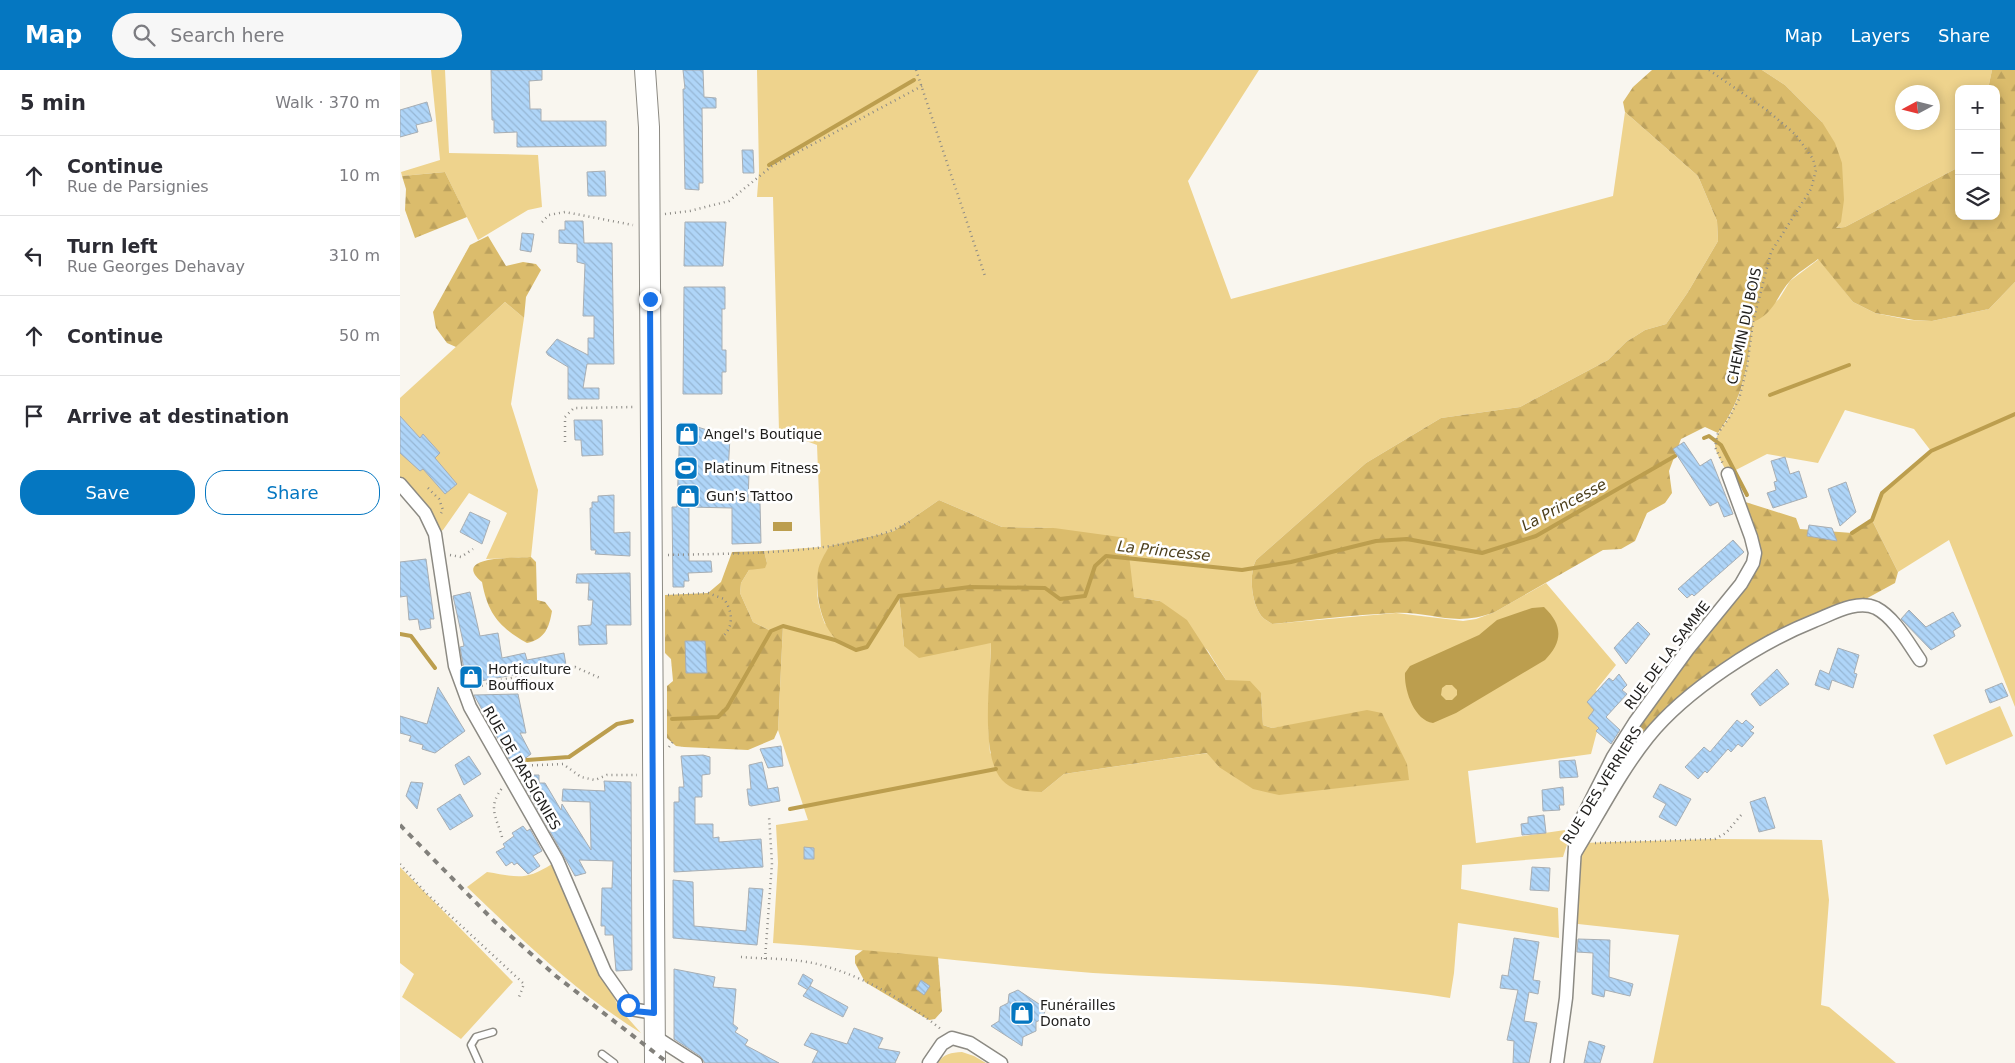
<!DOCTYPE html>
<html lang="en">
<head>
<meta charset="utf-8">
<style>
  body { margin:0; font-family:"DejaVu Sans",sans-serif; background:#f7f7f7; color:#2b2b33 }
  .controls { position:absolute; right:15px; top:15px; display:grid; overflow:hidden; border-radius:10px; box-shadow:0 2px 12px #0003 }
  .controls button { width:45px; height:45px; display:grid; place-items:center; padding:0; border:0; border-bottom:1px solid #e1e1e2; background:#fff; color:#2b2b33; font:25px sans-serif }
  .compass { position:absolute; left:1495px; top:15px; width:45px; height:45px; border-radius:50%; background:#fff; box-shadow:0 2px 12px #0003; rotate:263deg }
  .stop { position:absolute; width:15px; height:15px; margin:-11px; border:4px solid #1a73e8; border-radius:50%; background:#fff }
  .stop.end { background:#1a73e8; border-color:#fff; box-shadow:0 1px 5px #0008 }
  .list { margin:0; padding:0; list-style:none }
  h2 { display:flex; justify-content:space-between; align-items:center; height:65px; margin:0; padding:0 20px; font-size:21px }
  h2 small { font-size:16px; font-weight:400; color:#7c7c81 }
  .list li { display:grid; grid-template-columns:32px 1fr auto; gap:15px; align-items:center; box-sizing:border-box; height:80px; padding:0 20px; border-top:1px solid #e1e1e2 }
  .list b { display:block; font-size:19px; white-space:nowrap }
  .list p { margin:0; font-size:16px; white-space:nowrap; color:#7c7c81 }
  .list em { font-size:16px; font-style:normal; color:#7c7c81 }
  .actions { display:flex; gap:10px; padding:15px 20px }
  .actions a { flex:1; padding:11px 0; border:1px solid #0577c1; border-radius:20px; text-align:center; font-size:18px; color:#0577c1 }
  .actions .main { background:#0577c1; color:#fff }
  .icon { flex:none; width:28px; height:28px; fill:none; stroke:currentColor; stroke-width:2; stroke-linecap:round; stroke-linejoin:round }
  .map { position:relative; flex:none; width:1615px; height:993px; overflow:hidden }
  header { display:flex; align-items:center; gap:30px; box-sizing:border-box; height:70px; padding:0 25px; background:#0577c1; color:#fff }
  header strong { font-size:24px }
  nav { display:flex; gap:28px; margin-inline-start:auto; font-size:18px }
  .search { width:350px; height:45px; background:#f7f7f7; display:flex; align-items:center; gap:12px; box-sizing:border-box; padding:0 18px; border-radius:28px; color:#7c7c81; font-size:19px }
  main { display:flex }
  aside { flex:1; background:#fff }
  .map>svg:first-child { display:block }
</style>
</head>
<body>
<header>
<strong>Map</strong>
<div class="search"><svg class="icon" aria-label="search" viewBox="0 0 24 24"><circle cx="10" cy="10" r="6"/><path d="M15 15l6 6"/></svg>Search here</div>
<nav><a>Map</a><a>Layers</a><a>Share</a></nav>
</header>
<main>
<aside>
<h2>5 min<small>Walk · 370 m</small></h2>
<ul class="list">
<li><svg class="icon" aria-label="ahead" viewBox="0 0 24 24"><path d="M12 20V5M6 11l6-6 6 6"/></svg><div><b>Continue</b><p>Rue de Parsignies</p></div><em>10 m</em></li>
<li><svg class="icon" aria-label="left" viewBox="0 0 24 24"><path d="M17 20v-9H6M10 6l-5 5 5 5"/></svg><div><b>Turn left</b><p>Rue Georges Dehavay</p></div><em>310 m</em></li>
<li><svg class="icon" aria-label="ahead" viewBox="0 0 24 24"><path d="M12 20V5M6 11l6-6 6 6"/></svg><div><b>Continue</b></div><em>50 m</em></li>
<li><svg class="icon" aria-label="arrive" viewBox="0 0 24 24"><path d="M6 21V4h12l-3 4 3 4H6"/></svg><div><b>Arrive at destination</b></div></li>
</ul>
<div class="actions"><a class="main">Save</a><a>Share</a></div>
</aside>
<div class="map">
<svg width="1615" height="993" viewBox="0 0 1615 993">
  <defs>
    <pattern id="forest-firs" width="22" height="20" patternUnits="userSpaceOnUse" patternTransform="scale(1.25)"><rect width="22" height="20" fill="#dbbc6c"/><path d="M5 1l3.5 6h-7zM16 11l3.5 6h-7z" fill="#bca15d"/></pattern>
    <pattern id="building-back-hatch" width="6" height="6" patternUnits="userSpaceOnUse" patternTransform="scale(1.25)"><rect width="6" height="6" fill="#afd5f8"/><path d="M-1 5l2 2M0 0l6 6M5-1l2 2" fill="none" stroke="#96b6d4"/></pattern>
  </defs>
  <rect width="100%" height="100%" fill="#f9f6ef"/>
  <!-- grass -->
  <g fill="#eed38d" fill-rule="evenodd">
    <path d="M31,0H45L49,83L138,85L142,137L128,140L78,170L45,102L2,106L1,102L40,90Z"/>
    <path d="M357,0H859L788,111L831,229L1213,126L1225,42L1298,106L1317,151L1318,171L1288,222L1266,254L1245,260L1226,272L1208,290L1120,337L1041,348L966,393L856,490C849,504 851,530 860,544C862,548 868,551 872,554L996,543L1063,551L1076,549L1095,542L1146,513L1216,595L1196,620L1205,631L1191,684L1068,701L1076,773L1172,759L1163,787L1062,795L1061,819L1158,838L1159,868L1058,853L1054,903L1050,928C932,909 812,911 693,903C586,895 480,880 373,873L378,793L376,755L408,750L378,660L383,556L371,561L353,552L340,523L341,513L349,500L367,493L364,481L421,477L417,375L379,361L373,127H357L359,101ZM539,430L602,457L654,458L734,527L760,531L808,581L826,610L861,624L863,655L872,658L917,651L819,697L808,683L664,704L642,722L590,683L588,654L591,573L504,576L499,526L425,554C413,523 415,506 429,476L494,461Z"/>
    <path d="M1362,0H1592L1588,19H1559V97L1445,157L1435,158L1422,52L1385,15ZM1502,22H1532V52H1502Z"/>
    <path d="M1419,189L1453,232L1475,243L1509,250L1532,251L1589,239L1615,212V637L1549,470L1498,502L1472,450L1482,423L1531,381L1514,359L1445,340L1418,393L1367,384L1328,404C1324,396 1316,384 1315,376C1315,363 1325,356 1330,345C1346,316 1349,284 1353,252L1379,229L1390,211Z"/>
    <path d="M105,232L124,248L111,334L138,420L131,487L86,489L107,443L69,423L43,460L35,464L0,414V328Z"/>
    <path d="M1600,636L1613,666L1546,695L1533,665Z"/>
    <path d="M1315,769L1422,770L1429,830L1421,935L1429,937L1496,993H1253L1279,865L1169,853L1181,773Z"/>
    <path d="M152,794L219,938L241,963C177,923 121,869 67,817L87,802C118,807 125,811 152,794Z"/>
    <path d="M0,797L113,912L61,969L2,927L14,904L0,893Z"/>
    <path d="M562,982L574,986L586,993H538C544,983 551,983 562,982Z"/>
  </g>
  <!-- forest -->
  <g fill="url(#forest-firs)">
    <path d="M1252,0H1362L1385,15L1422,52L1435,73L1442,93L1444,130L1441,152L1436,158L1445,157L1559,97V146H1596V19H1588L1592,0H1615V212L1589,239L1532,251L1514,250L1475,243L1453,232L1418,189C1409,196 1397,203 1390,211C1376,226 1376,242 1353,252C1348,294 1344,328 1318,363L1305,357L1281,369L1269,401L1272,423L1265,433L1247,443L1235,471L1221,479L1203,480L1095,542C1053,558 1033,541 993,543C953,545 912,550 872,554C868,551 862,548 860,544C851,530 849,504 856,490L966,393L1041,348L1120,337L1208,290L1226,272L1245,260L1266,254L1288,222L1318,171L1317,151L1298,106L1225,42L1223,32L1233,17Z"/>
    <path d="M45,102L67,147L15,168L5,140L6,119L2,106Z"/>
    <path d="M88,166L106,196L123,192L136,194L141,200L126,227L124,248L105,232L56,277L47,273L36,258L33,242L70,175Z"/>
    <path d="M539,430L602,457L654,458L727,468L734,527L760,531L787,550L826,610L850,611L861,623L863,655L872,658L967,640L982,643L1007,694L1009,710L879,725L853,719L819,697L807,683L664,704L642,722C628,722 612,721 602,710C579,685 591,606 591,573L519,588L504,576L499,526L467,577C426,586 414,532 418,501C419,493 425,484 429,476L494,461Z"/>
    <path d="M1339,430L1396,448L1400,459L1452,463L1472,450L1498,502L1495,513L1451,537L1343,587L1248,667L1187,763L1191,728L1213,687L1353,493Z"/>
    <path d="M364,481L367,493L365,498L349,500L341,513L340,523L353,552L371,561L383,556L378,660L374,669L348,680L284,677L276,676L267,668V616L273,611L271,589L265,583V525L308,523L321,512L332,482Z"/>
    <path d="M131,487L136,492L137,530L145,532L152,541C149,558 145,569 127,573C99,557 88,544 82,512C49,485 119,488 131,487Z"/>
    <path d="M463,880L538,887L542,941L535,949L529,950L465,912L455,893V886Z"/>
  </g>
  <!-- water -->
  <g fill="#bc9e4e" fill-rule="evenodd">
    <rect x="373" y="452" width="19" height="9"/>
    <path d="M1144,537C1163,555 1163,572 1145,590L1056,643L1033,653C1014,650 1004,620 1005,603L1010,596L1079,565L1097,550L1132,538ZM1046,615H1052L1057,620V625L1052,630H1046L1041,625L1042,618Z"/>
  </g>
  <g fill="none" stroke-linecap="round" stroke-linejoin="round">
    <!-- stream -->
    <g stroke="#bc9e4e" stroke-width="4">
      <path d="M369,95L514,10"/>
      <path d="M1370,325L1449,295"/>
      <path d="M1304,368L1309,366L1321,375L1347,425"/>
      <path d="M1452,463L1472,450L1482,423L1531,381L1615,344"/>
      <path d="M0,564L11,566L35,598"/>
      <path d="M272,649L318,647L327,638L371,561L383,556L435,570L456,580L467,577L499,526L570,517L645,518L660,529L685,526L695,496L706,486L842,500L891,492L976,471L1007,469L1082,483L1136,466L1275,386"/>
      <path d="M113,691L169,687L217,654L232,651"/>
      <path d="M390,739L596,699"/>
    </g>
  </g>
  <!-- building -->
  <g fill="url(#building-back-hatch)" stroke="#a8aeb3">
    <path d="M91,0H142V10L129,11L130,39H141V51H206V76L117,77V62L94,63V50H92Z"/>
    <path d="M283,0H303L304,27L316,28V38H302L303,113H299V120L285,119L283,19H285Z"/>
    <path d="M27,32L32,51L16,55L18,62L0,67V40Z"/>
    <path d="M342,80H353L354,103H343Z"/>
    <path d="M205,101L206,126H188L187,102Z"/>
    <path d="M165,151H183L184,173H212L214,294H187L183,318H199V329H168V297L148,285L146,282L157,269L188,285V268H194V246H183L185,194L177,192V174L159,173V160H165Z"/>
    <path d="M285,152H326L323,196H284Z"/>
    <path d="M122,163L134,164L131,182L120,180Z"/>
    <path d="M284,217H325V239H322V280H326V302H322V324H283Z"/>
    <path d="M0,346L20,368L23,364L40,383L35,388L57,414L45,424L23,399L20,401L0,383Z"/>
    <path d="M174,350H202L203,385L182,386L181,370H175Z"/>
    <path d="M280,355H291L330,367L328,403H349L348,432L360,433L361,473L332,474V438L289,437V491H311L312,502L288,503L289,511H284V517H273L272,437H277Z"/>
    <path d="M1284,372L1300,396L1311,389L1333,444L1324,447L1318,432L1310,436L1273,379Z"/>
    <path d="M1385,387L1390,404L1399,401L1407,427L1373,438L1367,423L1376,420L1374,412L1377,411L1371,391Z"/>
    <path d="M1446,412L1456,442L1440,456L1428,419Z"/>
    <path d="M214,425V463L230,462V486L195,484L196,480H191L190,438H192V432H198V426Z"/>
    <path d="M70,442L90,451L82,474L60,462Z"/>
    <path d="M1409,455L1432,458L1437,471L1407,466Z"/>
    <path d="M1333,470L1344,482L1294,526L1292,524L1287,528L1278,519Z"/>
    <path d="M26,489L34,549H30L31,558L20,560L18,549L9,550L7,526L0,527V492Z"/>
    <path d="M230,503L231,555H206L207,574L179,575L178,556L191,555L193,530H188L189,513H176L177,504Z"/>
    <path d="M70,522L80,566L98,563L102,588L125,583L127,590L164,583L166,595L70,613L63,594L60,577L64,576L53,526Z"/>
    <path d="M1509,540L1526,557L1553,542L1561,556L1553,561L1555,566L1531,580L1501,549Z"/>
    <path d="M1238,552L1250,564L1226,594L1214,578Z"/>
    <path d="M285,571H305L307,603H286Z"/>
    <path d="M1438,578L1459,585L1454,603L1457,604L1453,618L1432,610L1429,620L1415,615L1420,600L1429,604Z"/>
    <path d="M1377,599L1389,614L1360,636L1351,624Z"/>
    <path d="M1219,604L1227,615L1222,620L1227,624L1206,647L1220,660L1211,674L1196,661L1199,658L1188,648L1194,640L1187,632L1209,608L1213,611Z"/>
    <path d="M1602,613L1608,626L1590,633L1585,620Z"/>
    <path d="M38,617L65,661L35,683L22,679L23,675L9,671L11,666L0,663V646L27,654Z"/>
    <path d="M118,624L126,663H120L131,684L123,690L109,689L74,625Z"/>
    <path d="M1337,650L1342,654L1346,650L1354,657L1350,661L1354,663L1342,677L1338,674L1331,682L1328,679L1307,703L1305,701L1298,709L1285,697L1304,677L1310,682Z"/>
    <path d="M381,676L383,696L368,698L360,679Z"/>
    <path d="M303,685L310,687V704L302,705V727H295V754H313V768L319,767V772L361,769L363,797L274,802V732H279V717H284L281,686Z"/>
    <path d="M69,686L81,704L64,715L55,695Z"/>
    <path d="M1175,690L1178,707L1160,708L1159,691Z"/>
    <path d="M362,692L368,719L378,717L380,731L351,736L349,735L347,719H351L349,695Z"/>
    <path d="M126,705H139V713H145L161,740L162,734L191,780L190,732L162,731L163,719L205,721L204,711L231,712L232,900L216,901L213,865H205V856H201L202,818H212L213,791L179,790L186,803L175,806L123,713H125Z"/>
    <path d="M11,712L23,713L17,739L6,726Z"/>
    <path d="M1260,714L1291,729L1276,756L1259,747L1266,734L1253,727Z"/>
    <path d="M1163,717L1164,735H1159L1160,740L1143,741L1142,720Z"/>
    <path d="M60,724L73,746L50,760L37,739Z"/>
    <path d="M1365,727L1375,758L1359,762L1350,732Z"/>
    <path d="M1144,745L1146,763L1122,765L1121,754L1128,753V747Z"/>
    <path d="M123,756L127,761L130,759L142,781L133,786L140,796L128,804L117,793L114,795L112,792L106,796L96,782L105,777L103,774L114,766L112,763Z"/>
    <path d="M404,777L414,778V789H404Z"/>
    <path d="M1132,797L1150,798L1149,821L1130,820Z"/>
    <path d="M273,810L293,812L294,856L346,861L349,818L363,819L357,875L273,868Z"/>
    <path d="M1114,868L1139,872L1133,910L1140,911L1138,924L1129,922L1124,951L1137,953L1129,993H1113L1114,971L1107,970L1118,920L1100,918L1102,905L1108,906Z"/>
    <path d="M1178,869L1210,870L1209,907L1233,914L1230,926L1205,920L1204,927L1192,924L1193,883L1177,882Z"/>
    <path d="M274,899L315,907L313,917L336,919L333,954L338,958L335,962L348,970L345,975L379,993H305L300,986L274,969Z"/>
    <path d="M403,904L413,910L408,920L398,914Z"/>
    <path d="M521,910L530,916L524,925L516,919Z"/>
    <path d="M410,916L448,937L443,947L403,926Z"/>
    <path d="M618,920L645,938L644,948L636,952V961L623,967L622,976L591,956L599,951L600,937L608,933L609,924Z"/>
    <path d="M454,958L483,968L478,978L500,982L495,993H412L418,981L404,975L411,963L447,974Z"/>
    <path d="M1189,971L1205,976L1200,993H1184Z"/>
  </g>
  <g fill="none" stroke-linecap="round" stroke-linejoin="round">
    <!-- lane casing -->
    <g stroke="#8c8a83" stroke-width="9">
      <g id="lane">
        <path d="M202,984L214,993"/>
        <path d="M79,993L71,975L76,967L93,962"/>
      </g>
    </g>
    <!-- street casing -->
    <g stroke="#8c8a83" stroke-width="15">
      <g id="street">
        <path d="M0,414L25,443L35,464L55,596L70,637L157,790L205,902L231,939L254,943"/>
        <path d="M1175,783C1199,744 1220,702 1248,667C1286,620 1359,573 1414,551C1432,544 1457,529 1476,538C1495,548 1508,573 1520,590"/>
        <path d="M254,966L296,993"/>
        <path d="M529,993L542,974L552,968L570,973L601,993"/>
        <path d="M1157,993L1166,928L1176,760L1213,687L1235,652L1288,579L1341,514L1353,493L1355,483L1351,467L1328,404"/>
      </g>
    </g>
    <!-- primary casing -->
    <g stroke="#8c8a83" stroke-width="22">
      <path id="primary" d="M245,0L249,57L255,993"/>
    </g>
    <!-- path -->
    <g stroke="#8d8b86" stroke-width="2.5" stroke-dasharray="1 4" stroke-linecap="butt">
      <path d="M516,0L585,206"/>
      <path d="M1309,0L1368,41L1396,65L1413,89L1416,100L1411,119L1371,182L1353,252L1347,297L1339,329L1329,348L1318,363L1315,377L1323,394"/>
      <path d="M265,144L290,141L329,131L372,96L522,16"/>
      <path d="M142,152L149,145L165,142L233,155"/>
      <path d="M165,372V347L174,338L234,337"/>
      <path d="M28,418L39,429L43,440L40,445"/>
      <path d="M50,485L61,487L73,479"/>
      <path d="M268,485C337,483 452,486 511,451"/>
      <path d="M268,525L308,523L324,529C333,542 334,557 322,567"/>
      <path d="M77,617L100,610L175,597L200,608"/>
      <path d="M269,677L274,670"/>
      <path d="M117,696L163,694L181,707L195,710L207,705H237"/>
      <path d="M102,767C96,746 87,737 103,717"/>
      <path d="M1195,773L1315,769L1326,763L1342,744"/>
      <path d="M0,794L26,823L124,914L119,927"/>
      <path d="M341,887C366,889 396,888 421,895C465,907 506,931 542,960"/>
      <path d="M365,889L372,793L369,746"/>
    </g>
    <!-- lane -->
    <use href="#lane" stroke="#fff" stroke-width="6"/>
    <!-- street -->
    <use href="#street" stroke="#fff" stroke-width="12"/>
    <!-- primary -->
    <use href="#primary" stroke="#fff" stroke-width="20"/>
    <!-- rail -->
    <path stroke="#82807b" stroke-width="4" stroke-dasharray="6 6" stroke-linecap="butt" d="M0,755L95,852L156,906L268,993"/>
  </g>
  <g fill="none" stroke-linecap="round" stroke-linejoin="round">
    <!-- route -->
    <path stroke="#1a73e8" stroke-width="6" d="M228,935L234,941L254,943L250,229"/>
  </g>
  <!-- icons -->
  <defs>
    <g id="shop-square" transform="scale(1.25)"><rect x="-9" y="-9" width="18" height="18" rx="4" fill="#0577c1" stroke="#fff"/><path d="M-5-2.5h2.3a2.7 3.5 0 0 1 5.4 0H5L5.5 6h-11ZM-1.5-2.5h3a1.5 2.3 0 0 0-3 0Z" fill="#fff"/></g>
    <g id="stadium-square" transform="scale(1.25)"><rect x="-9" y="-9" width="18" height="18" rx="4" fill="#0577c1" stroke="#fff"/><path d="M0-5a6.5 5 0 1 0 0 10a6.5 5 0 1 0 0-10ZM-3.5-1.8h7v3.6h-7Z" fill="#fff"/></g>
  </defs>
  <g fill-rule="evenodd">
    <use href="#shop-square" x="287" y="364"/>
    <use href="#stadium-square" x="286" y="398"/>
    <use href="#shop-square" x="288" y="426"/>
    <use href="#shop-square" x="71" y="607"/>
    <use href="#shop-square" x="622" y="943"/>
  </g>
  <g text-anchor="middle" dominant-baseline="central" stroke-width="5" stroke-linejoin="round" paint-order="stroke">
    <!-- street labels -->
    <g font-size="14" fill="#1e1d1b" stroke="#fff">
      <text transform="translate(1344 256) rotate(-78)">CHEMIN DU BOIS</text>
      <text transform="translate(1267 585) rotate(-53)">RUE DE LA SAMME</text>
      <text transform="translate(122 698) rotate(60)">RUE DE PARSIGNIES</text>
      <text transform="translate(1202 715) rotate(-58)">RUE DES VERRIERS</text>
    </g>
    <!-- poi labels -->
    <g font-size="14" fill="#1e1d1b" stroke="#fff" text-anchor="start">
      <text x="304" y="364">Angel's Boutique</text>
      <text x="304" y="398">Platinum Fitness</text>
      <text x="306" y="426">Gun's Tattoo</text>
      <text x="88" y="599">Horticulture<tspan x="88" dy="16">Bouffioux</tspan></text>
      <text x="640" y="935">Funérailles<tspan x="640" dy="16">Donato</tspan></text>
    </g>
    <!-- water labels -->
    <g font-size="15" font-style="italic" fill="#4c3f1c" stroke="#fff">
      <text transform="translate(1164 435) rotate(-28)">La Princesse</text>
      <text transform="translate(764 481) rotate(6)">La Princesse</text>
    </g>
  </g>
</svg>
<div class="controls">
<button>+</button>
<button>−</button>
<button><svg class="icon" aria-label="layers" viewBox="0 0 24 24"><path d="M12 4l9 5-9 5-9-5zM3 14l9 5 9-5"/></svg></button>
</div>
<svg class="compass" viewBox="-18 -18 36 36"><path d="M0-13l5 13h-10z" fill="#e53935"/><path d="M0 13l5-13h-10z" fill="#7c7c81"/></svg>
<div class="stop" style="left:228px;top:935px"></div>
<div class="stop end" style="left:250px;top:229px"></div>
</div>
</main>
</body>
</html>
